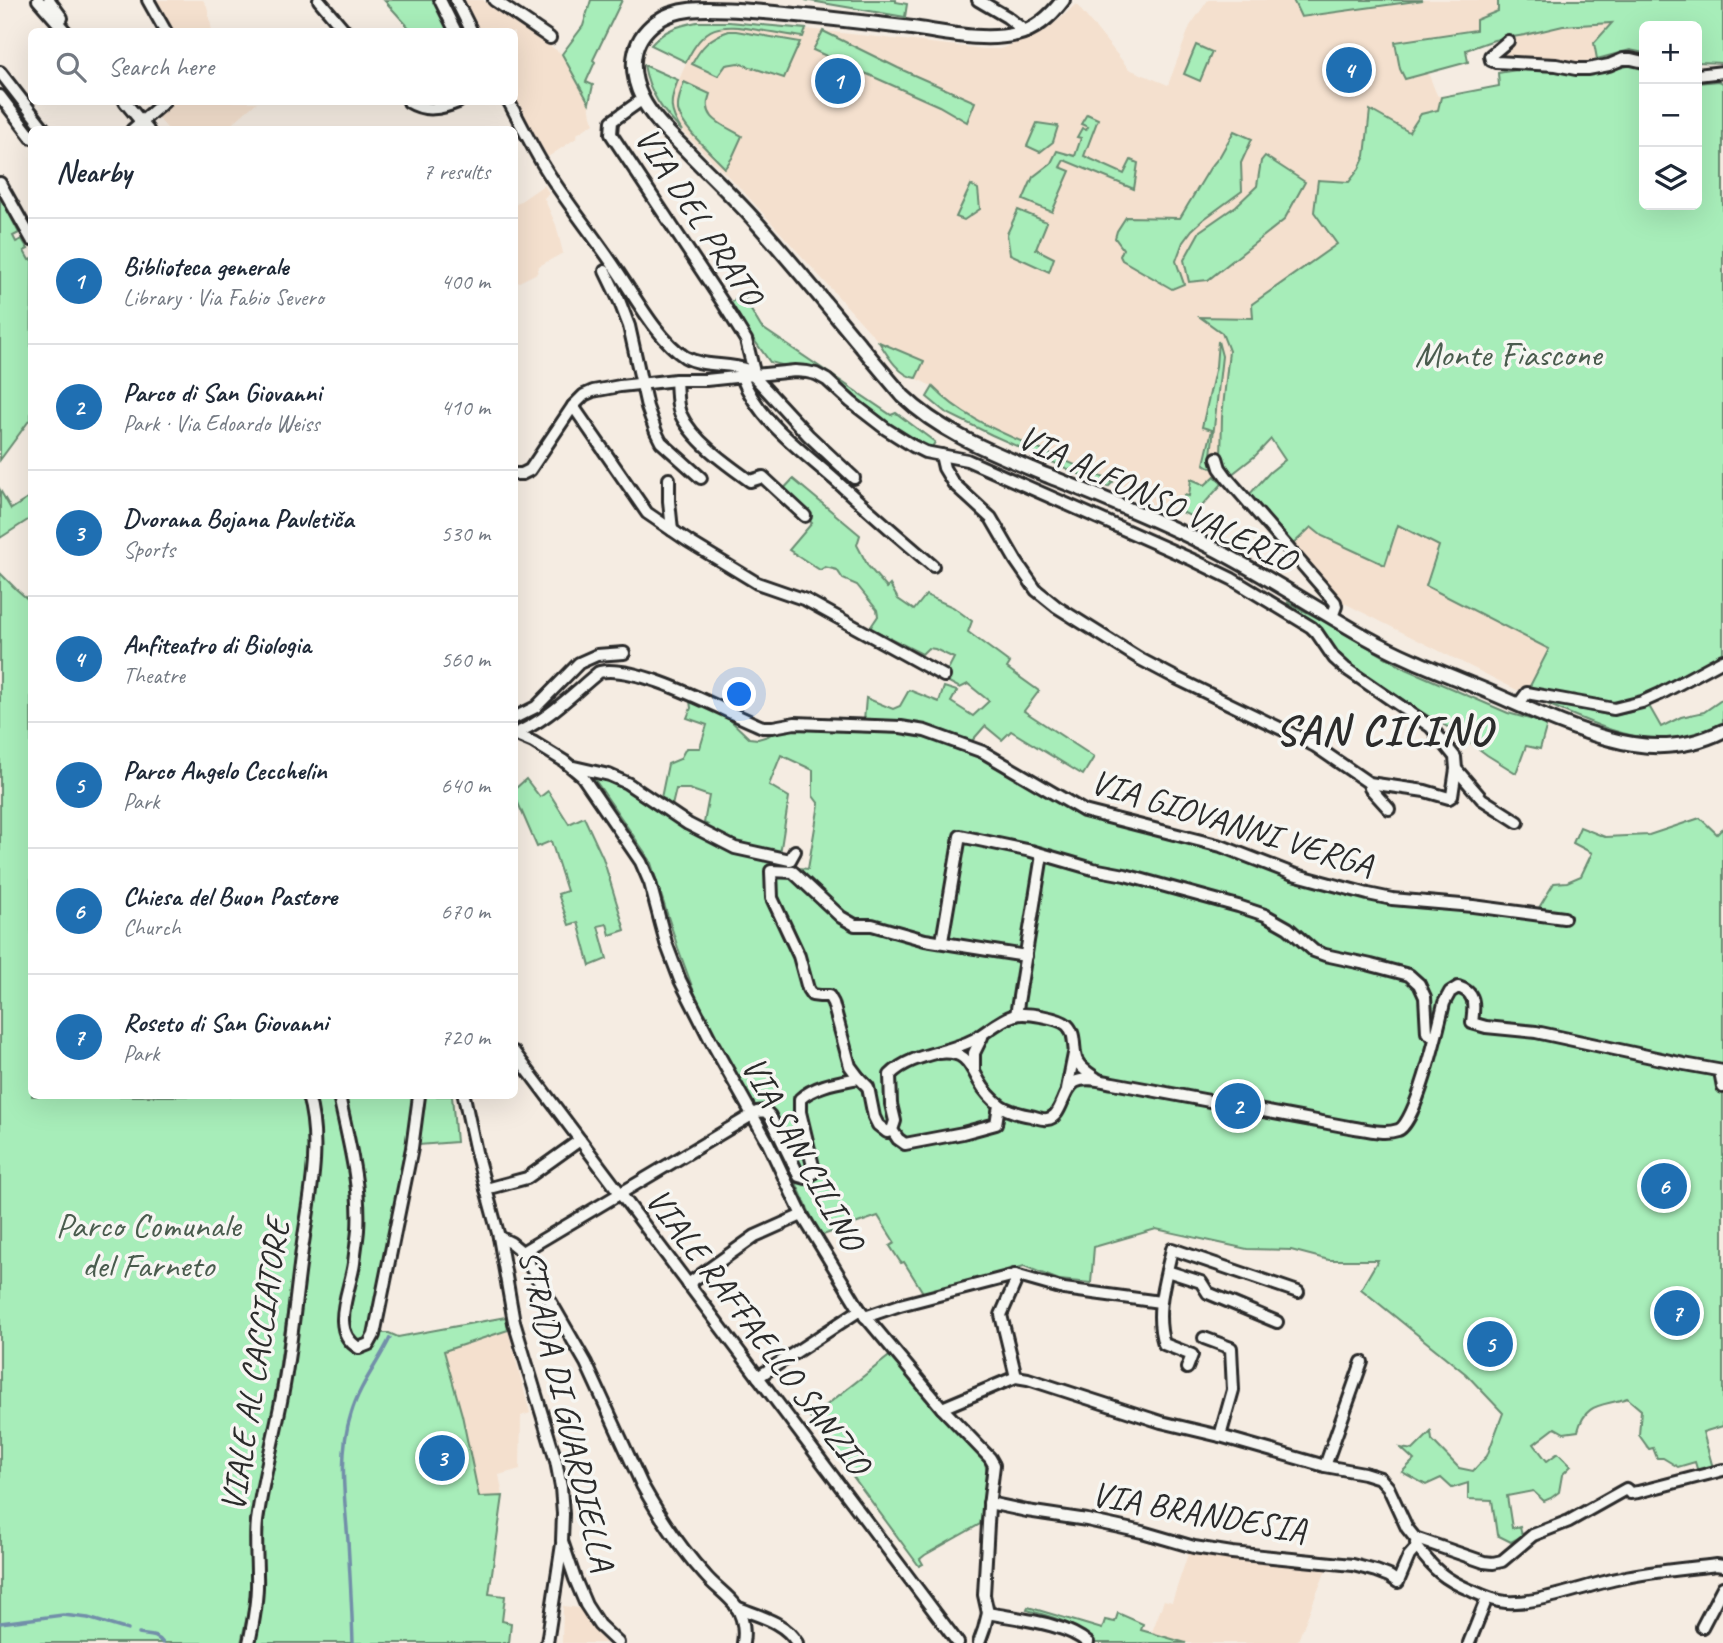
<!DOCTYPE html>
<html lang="en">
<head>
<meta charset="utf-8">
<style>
  body { margin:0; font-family:Caveat,sans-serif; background:#f2f2f3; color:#1f2937 }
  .controls { position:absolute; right:21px; top:21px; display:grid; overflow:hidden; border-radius:10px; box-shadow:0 7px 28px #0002 }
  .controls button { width:63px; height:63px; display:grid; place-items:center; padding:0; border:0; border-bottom:2px solid #e0e1e3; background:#fff; color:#1f2937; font:35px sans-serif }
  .you { position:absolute; left:740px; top:695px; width:24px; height:24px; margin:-18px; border:5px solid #fff; border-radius:50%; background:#1a73e8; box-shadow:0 0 0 10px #1a73e833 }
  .badge { display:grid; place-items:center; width:46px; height:46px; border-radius:50%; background:#1f6fb2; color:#fff; font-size:23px; font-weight:700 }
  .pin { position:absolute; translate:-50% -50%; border:4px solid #fff; box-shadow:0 2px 7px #0006 }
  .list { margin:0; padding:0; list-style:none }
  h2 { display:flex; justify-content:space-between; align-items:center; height:91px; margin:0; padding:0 28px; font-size:30px }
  h2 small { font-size:23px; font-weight:400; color:#747a83 }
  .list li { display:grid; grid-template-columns:46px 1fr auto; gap:21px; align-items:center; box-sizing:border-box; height:126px; padding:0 28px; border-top:2px solid #e0e1e3 }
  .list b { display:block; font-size:26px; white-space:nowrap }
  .list p { margin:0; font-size:23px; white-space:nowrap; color:#747a83 }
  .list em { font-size:23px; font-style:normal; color:#747a83 }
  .icon { flex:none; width:38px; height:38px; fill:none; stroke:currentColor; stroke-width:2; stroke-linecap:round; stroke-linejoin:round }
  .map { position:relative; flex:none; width:1723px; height:1643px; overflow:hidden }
  .search { position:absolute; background:#fff; box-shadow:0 7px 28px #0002; left:28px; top:28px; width:490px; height:77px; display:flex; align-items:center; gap:18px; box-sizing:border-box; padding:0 24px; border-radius:10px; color:#747a83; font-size:26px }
  .panel { position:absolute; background:#fff; box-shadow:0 7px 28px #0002; left:28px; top:126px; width:490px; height:973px; border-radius:10px }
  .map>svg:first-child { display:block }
</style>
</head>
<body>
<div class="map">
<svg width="1723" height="1643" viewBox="0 0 1723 1643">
  <rect width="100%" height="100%" fill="#f5ece2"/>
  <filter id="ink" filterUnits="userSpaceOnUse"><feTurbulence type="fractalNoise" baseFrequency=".0143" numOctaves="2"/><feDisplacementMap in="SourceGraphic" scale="14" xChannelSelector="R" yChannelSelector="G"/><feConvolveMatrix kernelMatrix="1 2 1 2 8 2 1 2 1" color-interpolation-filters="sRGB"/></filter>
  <g filter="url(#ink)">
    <!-- built -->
    <g fill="#f4e0ce">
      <path d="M155,0H203L207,6L212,31H172Z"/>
      <path d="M462,0H483L562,54L589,103L591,116L594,123L577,134L578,137L548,157L515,100L514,32L477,31L466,12Z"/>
      <path d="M1208,0H1293L1302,17L1423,0H1498L1499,11L1476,20V30L1405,79L1428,73L1437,95L1441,97L1438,110L1409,132L1367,134L1365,156L1359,169L1349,182L1314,212L1338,244L1253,303V318H1202L1222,333L1229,351L1222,417L1221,457L1240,490L1291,546L1311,527L1398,525L1439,547L1427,586L1549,649L1529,688L1517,690L1342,602H1330L1226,482L1222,484L1215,477L1189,496L1184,495L1182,512L1176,516L1137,499V492L1000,432L952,405L933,387L916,378L907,377L887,355L879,342L742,190L682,131L674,119L672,110L673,93L693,48L700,39L710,32L720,27L733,25L802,37L806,29L984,49H1000L1037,35L1059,20L1076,4L1129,69L1168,85L1190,26Z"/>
      <path d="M1613,23L1594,43L1597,59L1579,64L1497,58L1517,36L1563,26Z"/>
      <path d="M173,102H257L226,129H168L158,118Z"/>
      <path d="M544,185L549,193L544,198L556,225L563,253L539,266L537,273L515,284V205Z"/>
      <path d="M508,1330L530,1413L521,1416L520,1469L499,1475L503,1496L479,1498L462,1415L443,1350Z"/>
      <path d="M1189,1551L1326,1570L1297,1643H1133L1140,1630L1152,1632L1164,1600L1172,1602Z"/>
      <path d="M563,1606L580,1608L589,1623L606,1643H562Z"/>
    </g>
    <!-- green -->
    <g fill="#a7edb9" stroke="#698c72" stroke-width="2">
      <path d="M384,0H436L451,31H412Z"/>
      <path d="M591,0H622L593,60L595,62L586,82L593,85L589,103L562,54L583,26Z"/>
      <path d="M805,0H896V2L907,4L905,17Z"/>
      <path d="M1293,0H1423L1301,17Z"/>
      <path d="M1498,0H1723V63L1697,62V26H1644V53L1630,50L1597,59L1594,43L1612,23L1563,26L1525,35L1494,40L1466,50L1468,62L1405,79L1400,69L1395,42L1476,30V20L1498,11Z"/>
      <path d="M697,22H729L806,29L803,37C788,35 773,32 758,30C720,23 704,24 686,62L651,45C665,29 678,26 697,22Z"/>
      <path d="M729,31H736L800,42L784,78L738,63L726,65L718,76L692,64C701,47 710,37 729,31Z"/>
      <path d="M823,31L898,68L975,102L967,122L939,106L813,50Z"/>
      <path d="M1196,45L1212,52L1200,81L1184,74Z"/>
      <path d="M644,65L678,80C669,102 669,111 682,131C663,112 649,93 644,65Z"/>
      <path d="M1632,65L1644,68V205H1697V83L1719,81L1723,83V655L1675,682L1642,697L1618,704L1529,688L1549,649L1426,586L1439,546L1398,525L1385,565L1322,536L1311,527L1291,546L1247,497L1270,472L1285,460L1271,439L1255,456L1231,475L1221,458L1222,417L1229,351L1222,333L1200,317L1253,318L1252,304L1337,244L1314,212L1318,180L1349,182L1359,169L1365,156L1370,110L1409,132L1421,114L1438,110L1441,97L1499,86L1498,73C1514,70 1532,68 1549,71C1560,72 1571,75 1582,75C1600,75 1615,68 1632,65Z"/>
      <path d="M684,82L710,94C700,119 724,125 742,136L732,158L725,168C713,155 681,127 678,110C677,101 681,91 684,82Z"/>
      <path d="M1087,114L1098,119L1084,156L1124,174L1131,160L1138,163L1134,189L1064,160L1060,167L1070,171L1052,212L1023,200L1033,177L1051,163L1057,151L1075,156L1081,138L1077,137L1082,128L1086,130L1088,127L1081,124Z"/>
      <path d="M1037,123L1058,126L1053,142L1040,152L1027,146Z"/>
      <path d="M1234,131L1252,139L1241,163L1242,191L1204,219L1192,230L1183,242L1176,261L1184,284L1172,289L1122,260L1120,256L1123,249L1115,238L1117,231L1126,217L1180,218L1210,168L1220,156Z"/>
      <path d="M1265,156L1305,182L1284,220L1208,280L1189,282L1184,260L1200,231L1236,206L1257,186L1261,161Z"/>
      <path d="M971,185L978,189L980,209L964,220L956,217Z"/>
      <path d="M0,196L19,233L13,236L16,242L22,239L28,249L24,251L29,260L32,259L31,418L0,460Z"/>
      <path d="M1018,210L1047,222L1036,249L1054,258L1049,272L1010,254L1007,234Z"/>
      <path d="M754,288L745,300L761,327L891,415L896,413L935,442L931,449L901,435L858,402L832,378L814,368L789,367L770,362L728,304Z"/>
      <path d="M1218,341L1222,356L1211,455L1217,471L1204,464L1212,430L1202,427L1216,366Z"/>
      <path d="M879,342L924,361L916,378C900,377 887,355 879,342Z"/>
      <path d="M933,387C961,416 998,431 1034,447C1061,459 1087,470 1113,482L1108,487L992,435L945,412L927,397Z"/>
      <path d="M1215,476L1222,484L1192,517L1182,512L1184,495L1189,496L1191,479L1205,485Z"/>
      <path d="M793,479L860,535L857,545L868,566L887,588L890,585L898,599L914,610L926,595L953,607L972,621L968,632L1010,663L1007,668L1039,691L1024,711L1094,757L1083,775L1011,731L1002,740L985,726L971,742C955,735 937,728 919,724C901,720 882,721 864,721L866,698L893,709L900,706L909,690L939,702L944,687L957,691L951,702L973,716L989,701L968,684L960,688L943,679L954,658L935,649L928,648L922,654L870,628L878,616L877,610L857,585L843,579L837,570L825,567L820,570L789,550L812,523L780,493Z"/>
      <path d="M0,490L11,509L32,496L31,518L0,538Z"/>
      <path d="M0,573L16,589L31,602L32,1096H302L306,1110L309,1141L305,1189L272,1419L252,1512L250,1602L241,1643H0Z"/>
      <path d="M1287,602L1320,619L1404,668L1508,713L1547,724L1540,749L1526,746L1516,773L1487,755L1455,731L1433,719L1347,663L1333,648L1315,624Z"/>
      <path d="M1535,699L1612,716L1631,712L1649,706L1661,727L1681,717L1704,712L1723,699V723C1655,759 1599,725 1535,699Z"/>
      <path d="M690,701L725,715L749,738L758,739L768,736L777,730L810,728L899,730L925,735L966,751L1005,770L1079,813L1221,851L1369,899L1537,911L1554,883L1567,882L1581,876L1592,853L1573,843L1580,827L1605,837L1649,835L1700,818L1717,834L1723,828V1426L1703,1432L1713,1468L1698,1472L1695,1462L1678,1467L1663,1458H1657L1653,1448L1649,1449L1639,1435L1641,1410L1627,1398C1602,1407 1586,1401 1578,1431L1564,1433L1555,1428L1534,1444L1547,1461L1558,1453L1571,1466L1562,1475L1559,1492L1551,1498L1544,1501L1533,1491L1507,1496L1512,1528L1520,1526L1522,1536L1511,1542L1497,1535L1492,1500L1468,1499V1483L1452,1488L1441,1478L1426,1485L1402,1472L1414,1460L1401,1448L1413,1450L1431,1432L1432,1440L1459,1468L1473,1471L1487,1456L1503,1413L1466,1374L1361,1289L1378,1260H1329L1291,1250L1247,1249L1156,1229L1094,1247L1091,1283L1059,1280L1024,1266L924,1294L904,1262L901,1263L890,1246L895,1243L878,1216L820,1236L797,1185L769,1129L757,1112L706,1023L708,1018L705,1013L701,1011L678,948L650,860L593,777L621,786L698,836L745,854L778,859L789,867L808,869L819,804L813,796V770L781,755L769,785L789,797L780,854L756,850L705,831L708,825L704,823L709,796L689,789H676L671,810L663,805L665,799L661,798L668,764L680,759L686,748H700L707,725L687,718L691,708Z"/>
      <path d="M526,779L540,797L548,791L569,824L584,817L603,858L625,930L610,935L607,924L598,926L607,959L590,966L578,922L569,925L558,894L567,891L551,841L537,847L515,796V789Z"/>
      <path d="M314,1096H334C342,1138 353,1186 353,1229C353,1241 351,1255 349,1267C343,1297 328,1327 353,1353C371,1353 373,1349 380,1333H389L398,1337L506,1317L508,1330L444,1351L462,1415L479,1497L503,1496L489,1594L505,1596L502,1621L511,1623L509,1643H254L262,1576V1530L271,1470L288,1396L301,1294L318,1175L319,1131Z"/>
      <path d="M345,1096H413L407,1139L370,1333L365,1338L359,1341L351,1335L348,1316L359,1274L364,1230L361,1179Z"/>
      <path d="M425,1096H452L456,1142L419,1145Z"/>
      <path d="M892,1354L924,1395L982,1456C993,1477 984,1502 980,1524L925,1555L920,1559L923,1564L919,1566L810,1418Z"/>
      <path d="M1028,1607L1102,1629L1105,1620L1115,1622L1118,1613L1143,1624L1141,1630L1186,1643H1094C1074,1621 1054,1618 1027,1610Z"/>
    </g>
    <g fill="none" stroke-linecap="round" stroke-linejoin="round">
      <!-- stream -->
      <g stroke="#728fa9" stroke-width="3.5">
        <path d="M0,1623L63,1615L88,1618L128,1630"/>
        <path d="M139,1634C149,1636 156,1634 163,1643"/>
        <path d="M353,1643C352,1609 350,1575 348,1541C345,1500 338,1454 351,1414C359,1386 378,1363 390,1338"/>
      </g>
      <!-- minor casing -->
      <g stroke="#2b2b2b" stroke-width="16">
        <g id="minor">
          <path d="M38,0L66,32"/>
          <path d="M49,0L62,18"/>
          <path d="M148,0L166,32"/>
          <path d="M319,0L346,32"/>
          <path d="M440,0L456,32"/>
          <path d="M456,0L472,32"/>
          <path d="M494,0L550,38"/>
          <path d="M978,0L1007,17L1026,32"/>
          <path d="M1508,41L1490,56L1491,60L1496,62L1556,65L1576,69H1588L1609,65L1623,59H1631L1644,62"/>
          <path d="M0,72L45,130"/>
          <path d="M1697,75L1723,72"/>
          <path d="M0,96L32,138"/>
          <path d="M643,99L612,121L611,134L723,303L746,340L755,376"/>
          <path d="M125,102L148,130"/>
          <path d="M409,102C425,112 441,109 458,102"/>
          <path d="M509,102C520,122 530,143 542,163C564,200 592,233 616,269C634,295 658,340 685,357C705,368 728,362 748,370L808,435L854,478"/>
          <path d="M132,130L164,102"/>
          <path d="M0,183L32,240"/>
          <path d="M605,271L619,300L629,326L647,407L656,432L661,442L701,478"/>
          <path d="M742,377C757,419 802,451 835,480C867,509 900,538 933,566"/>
          <path d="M676,380C677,390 676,403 680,413C692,440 726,464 750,481L763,477L805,516"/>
          <path d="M573,406L647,513L688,541L757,583L806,600L944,676"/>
          <path d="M941,455L944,468L953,483L991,518L1016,561L1036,590L1057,607L1140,659L1176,678L1296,736L1315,746L1369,783L1425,791L1449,798L1452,796L1456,769"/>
          <path d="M1217,458L1220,468L1228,479L1335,602L1336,606L1332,617"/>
          <path d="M514,474H522L530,470L573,406L584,395L593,391L620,386L676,380H706L795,371L807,372L816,374L827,380L851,402L886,429L913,446L925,452L967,460L1193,560L1232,579L1311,627L1317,633L1334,658L1345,668L1431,727L1455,757L1456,769L1482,799L1518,822"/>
          <path d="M669,479V501L672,530"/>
          <path d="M1518,705L1527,693L1614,709L1642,702L1660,694L1723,660"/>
          <path d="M514,718L536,707L579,663L597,655L624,653"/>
          <path d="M514,734C547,721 572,694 599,672C638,663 725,712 763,727H773L795,723L901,727L925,731L983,752L1084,811L1221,846L1293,874L1368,894L1392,899L1473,906L1564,918"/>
          <path d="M514,734L533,742L564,761L582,776L641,862L650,883L666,943L680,980L710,1039L767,1141L802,1215L860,1310L942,1408L990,1458L994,1465L989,1506L984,1595L988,1613"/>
          <path d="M574,767L609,775L627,783L688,824L735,848L790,860L795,851"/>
          <path d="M1369,783L1370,788L1389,809"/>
          <path d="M942,941L960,836L1031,851L1093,869L1125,875L1238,906L1265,915L1288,928L1314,951L1325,955L1371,965L1409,975L1419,984L1425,997L1427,1032L1435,1037"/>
          <path d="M1016,1015L1042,855"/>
          <path d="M514,1052L958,1643"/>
          <path d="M939,1053C964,1050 969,1062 979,1081C984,1090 993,1100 1001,1106C1010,1112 1020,1114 1031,1116C1036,1117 1042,1120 1047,1119C1062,1118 1062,1090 1075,1082C1085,1076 1102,1081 1113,1083L1349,1127C1364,1129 1383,1135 1398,1130C1416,1125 1439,1024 1444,1003L1450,992L1458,987C1477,993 1474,1006 1472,1023L1486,1027L1536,1032L1684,1064L1723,1071"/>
          <path d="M974,1070V1053L982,1037"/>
          <path d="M1720,1071L1723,1087"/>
          <path d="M859,1078L850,1066L833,1003L829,996H820L812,995L808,989L799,956L772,898L771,871L793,872L841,917L855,925H872L925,940L1026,956"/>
          <path d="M1067,1089L1074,1054"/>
          <path d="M339,1096C348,1139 361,1185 358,1230C357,1241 355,1252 354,1263C351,1289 328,1331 359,1348L369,1344L374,1335L412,1148L419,1096"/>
          <path d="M464,1096L476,1152L499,1237L514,1322L556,1461L561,1487L563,1514L562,1541L575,1579L586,1605L599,1625L618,1643"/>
          <path d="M999,1105L996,1124L963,1133L905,1144L898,1139L892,1130L895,1121L891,1104L890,1075C911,1053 947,1054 973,1040C987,1032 999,1020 1015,1015C1026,1012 1059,1018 1067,1025C1077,1034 1072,1050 1077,1061C1081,1069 1090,1074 1097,1079"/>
          <path d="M486,1189L527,1178L580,1140"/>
          <path d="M499,1237L511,1243L522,1252L552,1304L586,1363L642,1485C660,1517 680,1548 705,1575C714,1586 728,1595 736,1606C743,1617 745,1631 743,1643"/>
          <path d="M522,1252L757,1112L765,1111L770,1116L799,1176L806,1178L812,1174L813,1166L800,1112V1099C815,1085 839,1082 859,1078L868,1087L874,1117L878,1125L887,1132L892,1130"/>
          <path d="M1167,1271L1201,1282L1208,1293L1277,1322"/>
          <path d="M1015,1275V1283L1001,1315L1016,1377"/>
          <path d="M688,1284L755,1236L802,1215"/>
          <path d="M865,1317L900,1305L1015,1275L1064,1289L1160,1302"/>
          <path d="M1204,1338L1231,1348L1233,1390L1220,1436"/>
          <path d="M1187,1368L1192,1355L1164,1344C1154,1312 1165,1281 1172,1249L1298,1292"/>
          <path d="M758,1377L860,1310"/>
          <path d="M942,1408L1016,1377L1028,1379L1161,1422L1220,1436L1325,1466L1364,1473L1380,1478L1388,1487L1407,1528L1415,1538L1484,1562L1493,1563L1502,1561L1533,1535L1569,1521L1626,1489L1630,1493L1638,1492L1723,1470"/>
          <path d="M1325,1466L1362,1362"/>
          <path d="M989,1503L1027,1511L1087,1520L1142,1532L1194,1547L1232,1553L1353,1565L1376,1571L1389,1576L1398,1582L1409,1556L1417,1547"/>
          <path d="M1416,1543L1417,1547C1434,1570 1444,1579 1470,1590C1481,1595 1493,1601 1506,1602C1541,1604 1586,1585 1621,1578C1652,1571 1685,1569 1716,1565L1723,1566"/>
          <path d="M736,1607C758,1616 784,1621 797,1643"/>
          <path d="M988,1613C1018,1619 1066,1623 1088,1643"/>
          <path d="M1702,1627L1723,1587"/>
          <path d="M249,1643C254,1620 258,1598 257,1575C257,1557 255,1539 257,1521C263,1477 275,1435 283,1391C292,1342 296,1292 303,1243C310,1196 322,1143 308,1096"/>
          <path d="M547,1643L562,1544"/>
          <path d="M979,1643L984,1629L988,1613"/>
          <path d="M1469,1643L1487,1598"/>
        </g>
      </g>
      <!-- major casing -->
      <g stroke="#2b2b2b" stroke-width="18">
        <path id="major" d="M1063,0C1051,16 1037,29 1017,34C983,42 947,33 912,28C855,21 796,14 738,10C711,9 679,5 656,22C630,41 629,71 642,98C652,118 670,134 686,150C709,174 734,197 756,222C807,279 854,339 903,396C942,434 997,454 1046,475C1098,496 1151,517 1201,542C1258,570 1311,606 1366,637C1405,659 1446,674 1487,691C1527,708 1568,728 1610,739C1649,750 1687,749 1723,731"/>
      </g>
      <!-- minor -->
      <use href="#minor" stroke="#f6f6f2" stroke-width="10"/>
      <!-- major -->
      <use href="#major" stroke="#f6f6f2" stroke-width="12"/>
    </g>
  </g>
  <g text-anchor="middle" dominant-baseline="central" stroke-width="7" stroke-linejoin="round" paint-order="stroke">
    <!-- street labels -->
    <g font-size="35" fill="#2b2b2b" stroke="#f6f6f2">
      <text transform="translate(699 216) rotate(57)">VIA DEL PRATO</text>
      <text transform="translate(1157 498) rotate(25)">VIA ALFONSO VALERIO</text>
      <text transform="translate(1232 823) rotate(17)">VIA GIOVANNI VERGA</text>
      <text transform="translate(803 1153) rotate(61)">VIA SAN CILINO</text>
      <text transform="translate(758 1331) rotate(53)">VIALE RAFFAELLO SANZIO</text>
      <text transform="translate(255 1365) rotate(-81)">VIALE AL CACCIATORE</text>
      <text transform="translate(567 1410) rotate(77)">STRADA DI GUARDIELLA</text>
      <text transform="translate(1199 1512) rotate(10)">VIA BRANDESIA</text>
    </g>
    <!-- park labels -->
    <g font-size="35" fill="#4a5c4e" stroke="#f6f6f2">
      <text x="1508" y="354">Monte Fiascone</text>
      <text x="148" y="1225">Parco Comunale<tspan x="148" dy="40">del Farneto</tspan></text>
    </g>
    <!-- district labels -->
    <g font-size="42" font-weight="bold" letter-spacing="2" fill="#2b2b2b" stroke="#f6f6f2">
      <text x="1384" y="730">SAN CILINO</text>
    </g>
  </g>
</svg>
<div class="controls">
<button>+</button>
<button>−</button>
<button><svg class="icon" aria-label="layers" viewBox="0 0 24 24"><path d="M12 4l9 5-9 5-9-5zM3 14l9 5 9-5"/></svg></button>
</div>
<div class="you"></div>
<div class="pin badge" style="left:838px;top:81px">1</div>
<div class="pin badge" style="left:1238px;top:1106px">2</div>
<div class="pin badge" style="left:442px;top:1458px">3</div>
<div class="pin badge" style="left:1349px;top:70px">4</div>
<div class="pin badge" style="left:1490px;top:1344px">5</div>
<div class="pin badge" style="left:1664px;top:1186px">6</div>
<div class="pin badge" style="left:1677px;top:1313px">7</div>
<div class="search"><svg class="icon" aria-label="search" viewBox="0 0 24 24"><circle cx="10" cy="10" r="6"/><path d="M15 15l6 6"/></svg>Search here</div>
<section class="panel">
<h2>Nearby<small>7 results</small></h2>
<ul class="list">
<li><span class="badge">1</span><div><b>Biblioteca generale</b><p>Library · Via Fabio Severo</p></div><em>400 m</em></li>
<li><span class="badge">2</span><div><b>Parco di San Giovanni</b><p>Park · Via Edoardo Weiss</p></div><em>410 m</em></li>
<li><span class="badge">3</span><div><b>Dvorana Bojana Pavletiča</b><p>Sports</p></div><em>530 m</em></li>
<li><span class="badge">4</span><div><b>Anfiteatro di Biologia</b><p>Theatre</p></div><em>560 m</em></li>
<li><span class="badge">5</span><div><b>Parco Angelo Cecchelin</b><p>Park</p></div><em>640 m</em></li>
<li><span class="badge">6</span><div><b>Chiesa del Buon Pastore</b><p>Church</p></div><em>670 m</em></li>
<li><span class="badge">7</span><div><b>Roseto di San Giovanni</b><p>Park</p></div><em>720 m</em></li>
</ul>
</section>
</div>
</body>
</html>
